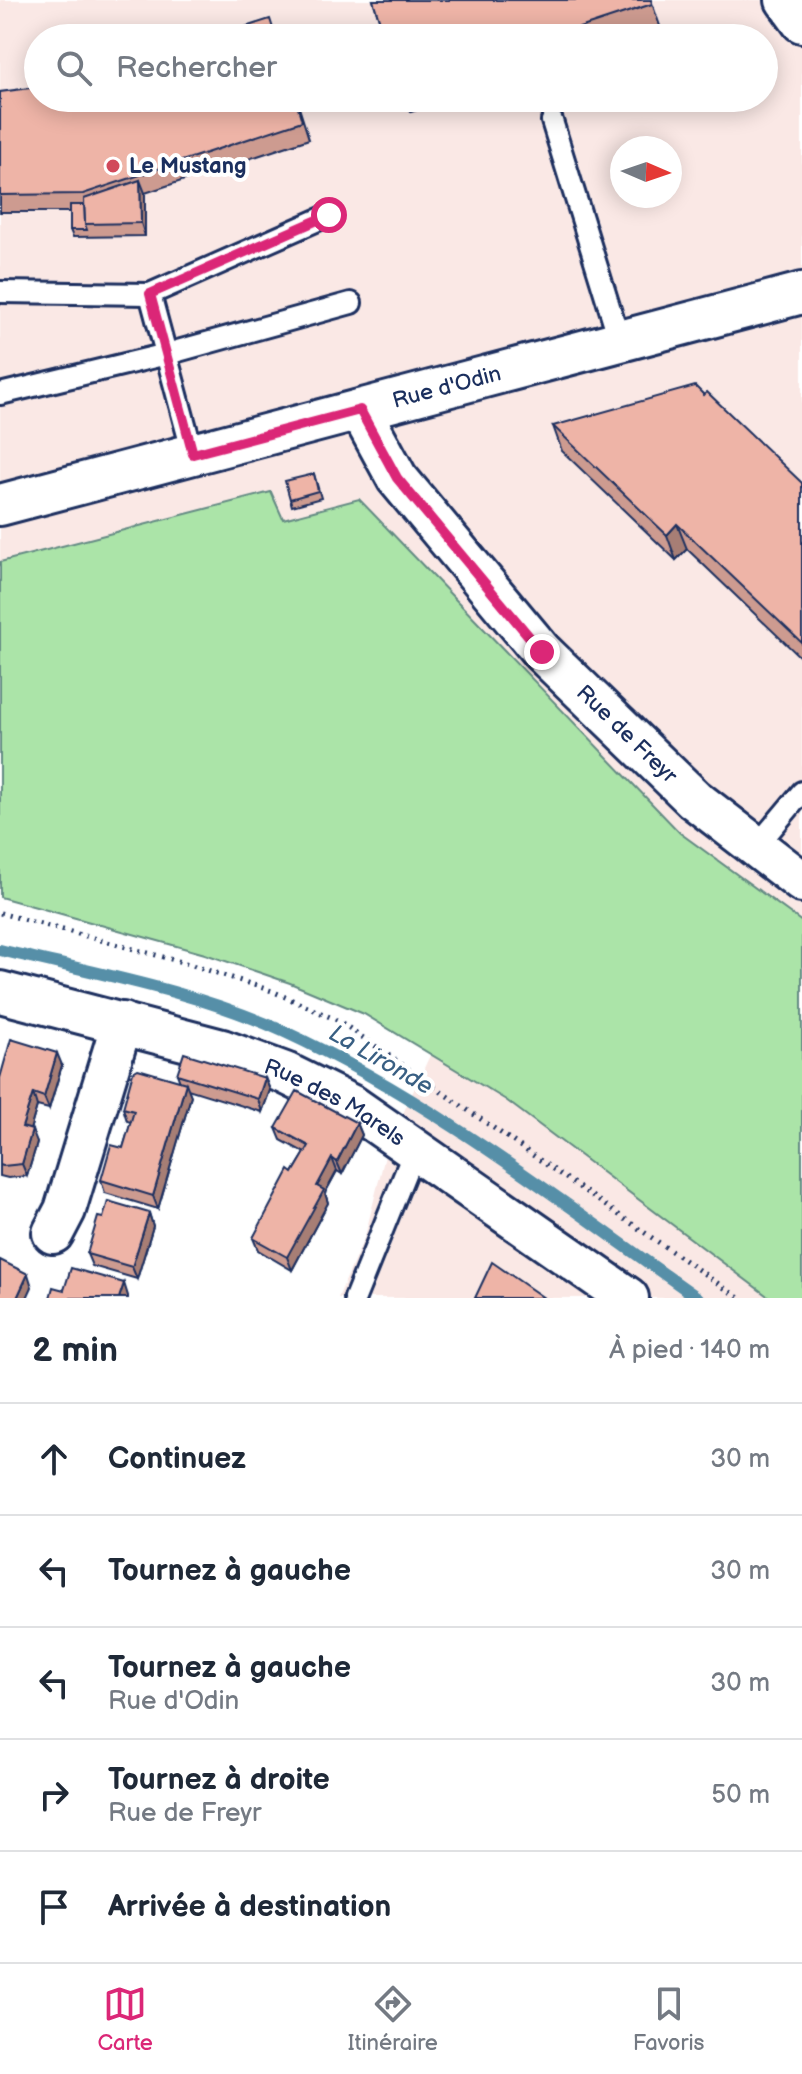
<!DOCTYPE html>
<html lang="fr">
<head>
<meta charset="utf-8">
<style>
  body { margin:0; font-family:"Balsamiq Sans",sans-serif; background:#f6f6f7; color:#1f2937 }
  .compass { position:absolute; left:610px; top:136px; width:72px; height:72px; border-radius:50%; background:#fff; box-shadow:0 4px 20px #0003; rotate:92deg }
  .stop { position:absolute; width:24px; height:24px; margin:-18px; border:6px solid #db2777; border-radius:50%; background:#fff }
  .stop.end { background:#db2777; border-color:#fff; box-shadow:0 2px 8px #0008 }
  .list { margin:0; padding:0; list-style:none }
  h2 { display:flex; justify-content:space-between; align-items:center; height:104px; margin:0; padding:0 32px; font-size:34px }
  h2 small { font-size:26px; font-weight:400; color:#747a83 }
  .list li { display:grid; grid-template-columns:52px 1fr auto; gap:24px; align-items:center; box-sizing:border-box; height:112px; padding:0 32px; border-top:2px solid #e0e1e3 }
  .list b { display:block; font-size:30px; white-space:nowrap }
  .list p { margin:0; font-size:26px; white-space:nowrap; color:#747a83 }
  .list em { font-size:26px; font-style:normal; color:#747a83 }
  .icon { flex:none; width:44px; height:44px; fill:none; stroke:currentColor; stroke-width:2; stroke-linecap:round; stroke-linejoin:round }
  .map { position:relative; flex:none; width:802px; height:1298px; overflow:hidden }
  .search { position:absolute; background:#fff; box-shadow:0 4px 20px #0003; left:24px; right:24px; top:24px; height:88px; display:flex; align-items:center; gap:20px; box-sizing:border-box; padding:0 28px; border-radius:44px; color:#747a83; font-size:30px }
  .sheet { height:664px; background:#fff }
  nav { display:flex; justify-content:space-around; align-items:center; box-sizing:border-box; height:112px; border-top:2px solid #e0e1e3; background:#fff; font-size:22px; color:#747a83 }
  nav a { display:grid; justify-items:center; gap:4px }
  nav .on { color:#db2777 }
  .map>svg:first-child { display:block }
</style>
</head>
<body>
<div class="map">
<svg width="802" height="1298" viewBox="0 0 802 1298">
  <rect width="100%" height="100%" fill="#fff"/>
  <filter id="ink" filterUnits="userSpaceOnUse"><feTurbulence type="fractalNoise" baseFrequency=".0125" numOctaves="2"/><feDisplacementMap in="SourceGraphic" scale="16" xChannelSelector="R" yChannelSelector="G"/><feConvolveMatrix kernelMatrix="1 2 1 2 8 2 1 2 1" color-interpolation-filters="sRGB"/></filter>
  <g filter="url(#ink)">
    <!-- built -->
    <g fill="#fae8e5" fill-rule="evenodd">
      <path d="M0,0H802V922L680,833L283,519L271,492L0,562ZM38,38H764V98H38ZM622,148H670V196H622Z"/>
      <path d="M431,1053L506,1100L770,1298H338L365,1236L387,1148Z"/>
    </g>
    <!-- green -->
    <path fill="#abe4a8" stroke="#638a83" stroke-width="2" d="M271,492L283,519L359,499L680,833L802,922V1298H770L506,1100L364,1014L290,983L205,954L0,897V562Z"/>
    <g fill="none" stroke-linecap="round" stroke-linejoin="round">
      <!-- stream -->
      <path stroke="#578fa8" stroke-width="12" d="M0,950C95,973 196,991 285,1032C434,1101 564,1204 698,1298"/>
      <!-- lane casing -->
      <g stroke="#1b2f5e" stroke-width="26">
        <g id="lane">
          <path d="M552,121L620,342"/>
          <path d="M0,292L150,294"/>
          <path d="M0,394L167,354L351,303"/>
          <path d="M193,454L150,294L329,215"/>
          <path d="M756,847L802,792"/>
          <path d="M355,1298L415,1149"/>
        </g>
      </g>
      <!-- street casing -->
      <g stroke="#1b2f5e" stroke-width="46">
        <g id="street">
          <path d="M786,0L802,22"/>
          <path id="s1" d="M360,410L397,478L542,652L694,799L802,882"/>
          <path id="s2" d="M0,505L802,293"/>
          <path id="s3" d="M0,992L222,1050L285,1073L352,1106L628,1298"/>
          <path d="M53,1233L65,1210L122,1023"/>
        </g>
      </g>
      <!-- path -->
      <path stroke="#1b2f5e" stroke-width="5" stroke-dasharray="2 6" stroke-linecap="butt" d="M0,913L189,964L272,991L339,1021L739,1298"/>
      <!-- lane -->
      <use href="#lane" stroke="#fff" stroke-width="20"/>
      <!-- street -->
      <use href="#street" stroke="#fff" stroke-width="40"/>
    </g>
    <!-- wall -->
    <g fill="#cd9b90" stroke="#1b2f5e" stroke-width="2">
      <path d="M373,0H651L661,29L635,38H385Z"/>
      <path d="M0,92L296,98L309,139L145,193V236L73,237L70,230V212H0Z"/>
      <path d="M405,98H454L411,112Z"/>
      <path d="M553,426L802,483V659L687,549L676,560L562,451Z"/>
      <path d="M314,474L321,498L292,506L290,499Z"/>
      <path d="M62,1065L49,1109L37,1106L30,1130L37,1143L27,1176L8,1178L0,1176V1078Z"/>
      <path d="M177,1074L265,1078L270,1090L262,1112L188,1089L191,1096L158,1209L105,1193L101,1180L123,1148L131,1122L127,1121L123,1108L180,1082Z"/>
      <path d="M357,1123L362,1135L342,1174L337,1171L325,1193L328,1203L292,1270L258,1250L253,1238L305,1153L281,1140L276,1128Z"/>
      <path d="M149,1213L153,1226L137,1279L92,1266L87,1254L103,1218Z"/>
    </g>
    <!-- shaded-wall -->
    <g fill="#a77e75" stroke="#1b2f5e" stroke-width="2">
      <path d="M140,180L145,193V236L141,223Z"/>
      <path d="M677,524L687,549L676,560L667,535Z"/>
      <path d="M57,1053L62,1065L49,1109L44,1097Z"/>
      <path d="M265,1078L270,1090L262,1112L258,1099Z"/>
      <path d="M186,1083L191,1096L158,1209L153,1196Z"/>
      <path d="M33,1093L37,1106L27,1140L22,1127Z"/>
      <path d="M357,1123L362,1135L342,1174L337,1162Z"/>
      <path d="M32,1130L37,1143L27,1176L22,1164Z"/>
      <path d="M332,1158L337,1171L325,1193L328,1203L292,1270L287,1257L317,1186Z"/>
      <path d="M149,1213L153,1226L137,1279L132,1267Z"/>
      <path d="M28,1274L32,1287L27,1298H17Z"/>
      <path d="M124,1283L128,1296V1298H119Z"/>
    </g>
    <!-- building -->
    <g fill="#eeb4a7" stroke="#1b2f5e" stroke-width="2">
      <path d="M373,0H651L652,4L549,38H385Z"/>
      <path d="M270,19L276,38H211Z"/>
      <path d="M38,87V98H295L302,121L83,194L0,195V92Z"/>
      <path d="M140,180L141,223L85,224L84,199Z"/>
      <path d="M70,205H84L85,224L87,230H70Z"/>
      <path d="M695,386L704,395L707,392L802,483V643L677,524L667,535L553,426Z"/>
      <path d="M314,474L318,491L290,499L285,481Z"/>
      <path d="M11,1039L57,1053L44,1097L33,1093L22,1127L32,1130L22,1164L3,1166L0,1165V1078Z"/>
      <path d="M184,1053L265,1078L258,1099L177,1074Z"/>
      <path d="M138,1069L186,1083L153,1196L101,1180L111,1145L123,1148L134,1111L123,1108L133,1072Z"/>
      <path d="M297,1091L357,1123L337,1162L332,1158L317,1186L324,1190L287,1257L253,1238L289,1170L293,1173L309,1146L276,1128Z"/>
      <path d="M108,1201L149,1213L132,1267L87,1254L98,1217L103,1218Z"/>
      <path d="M0,1260L28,1274L17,1298H0Z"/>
      <path d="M492,1262L544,1298H475Z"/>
      <path d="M71,1268L124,1283L119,1298H50L53,1287L64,1290Z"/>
    </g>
  </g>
  <g fill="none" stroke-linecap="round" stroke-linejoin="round" filter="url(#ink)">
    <!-- route -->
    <path stroke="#db2777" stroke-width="10" d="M329,215L150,294L193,454L360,410L397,478L542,652"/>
  </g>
  <!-- markers -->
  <circle fill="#d1495b" stroke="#fff" stroke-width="3" cx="113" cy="166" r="8"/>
  <g text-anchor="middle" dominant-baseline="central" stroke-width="8" stroke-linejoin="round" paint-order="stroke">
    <!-- poi labels -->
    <g font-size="22" font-weight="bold" fill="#1b2f5e" stroke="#fff" text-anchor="start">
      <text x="129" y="166">Le Mustang</text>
    </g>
    <!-- street labels -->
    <g font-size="22" fill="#1b2f5e" stroke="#fff">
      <text stroke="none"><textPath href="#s2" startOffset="462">Rue d'Odin</textPath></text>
      <text stroke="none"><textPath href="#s1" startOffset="422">Rue de Freyr</textPath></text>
      <text stroke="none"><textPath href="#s3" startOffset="354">Rue des Marels</textPath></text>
    </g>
    <!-- water labels -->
    <g font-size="24" font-style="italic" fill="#395f83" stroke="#fff">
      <text transform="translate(381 1060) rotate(30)">La Lironde</text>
    </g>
  </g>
</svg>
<svg class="compass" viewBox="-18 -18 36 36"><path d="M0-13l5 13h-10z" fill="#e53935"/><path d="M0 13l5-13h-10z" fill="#747a83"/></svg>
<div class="stop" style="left:329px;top:215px"></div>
<div class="stop end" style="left:542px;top:652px"></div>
<div class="search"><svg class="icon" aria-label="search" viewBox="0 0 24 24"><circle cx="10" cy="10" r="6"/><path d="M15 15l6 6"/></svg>Rechercher</div>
</div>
<section class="sheet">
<h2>2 min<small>À pied · 140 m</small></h2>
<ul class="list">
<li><svg class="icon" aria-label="ahead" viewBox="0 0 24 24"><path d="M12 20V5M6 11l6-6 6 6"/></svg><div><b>Continuez</b></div><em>30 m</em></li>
<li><svg class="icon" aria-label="left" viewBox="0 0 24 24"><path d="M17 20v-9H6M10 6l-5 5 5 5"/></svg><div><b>Tournez à gauche</b></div><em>30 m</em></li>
<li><svg class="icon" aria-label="left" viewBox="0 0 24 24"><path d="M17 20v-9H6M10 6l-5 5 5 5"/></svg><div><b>Tournez à gauche</b><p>Rue d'Odin</p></div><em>30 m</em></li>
<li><svg class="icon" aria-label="right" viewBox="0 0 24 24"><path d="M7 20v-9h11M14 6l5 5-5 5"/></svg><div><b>Tournez à droite</b><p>Rue de Freyr</p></div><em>50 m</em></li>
<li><svg class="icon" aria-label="arrive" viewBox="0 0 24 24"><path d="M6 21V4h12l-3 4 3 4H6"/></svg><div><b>Arrivée à destination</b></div></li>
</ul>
</section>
<nav>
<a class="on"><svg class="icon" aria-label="map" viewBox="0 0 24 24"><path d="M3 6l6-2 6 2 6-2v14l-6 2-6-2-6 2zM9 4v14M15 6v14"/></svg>Carte</a>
<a><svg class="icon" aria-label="directions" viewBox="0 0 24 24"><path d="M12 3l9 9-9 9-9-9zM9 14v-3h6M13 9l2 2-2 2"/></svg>Itinéraire</a>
<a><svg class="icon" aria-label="saved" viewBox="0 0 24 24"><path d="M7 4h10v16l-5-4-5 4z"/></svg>Favoris</a>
</nav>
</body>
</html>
